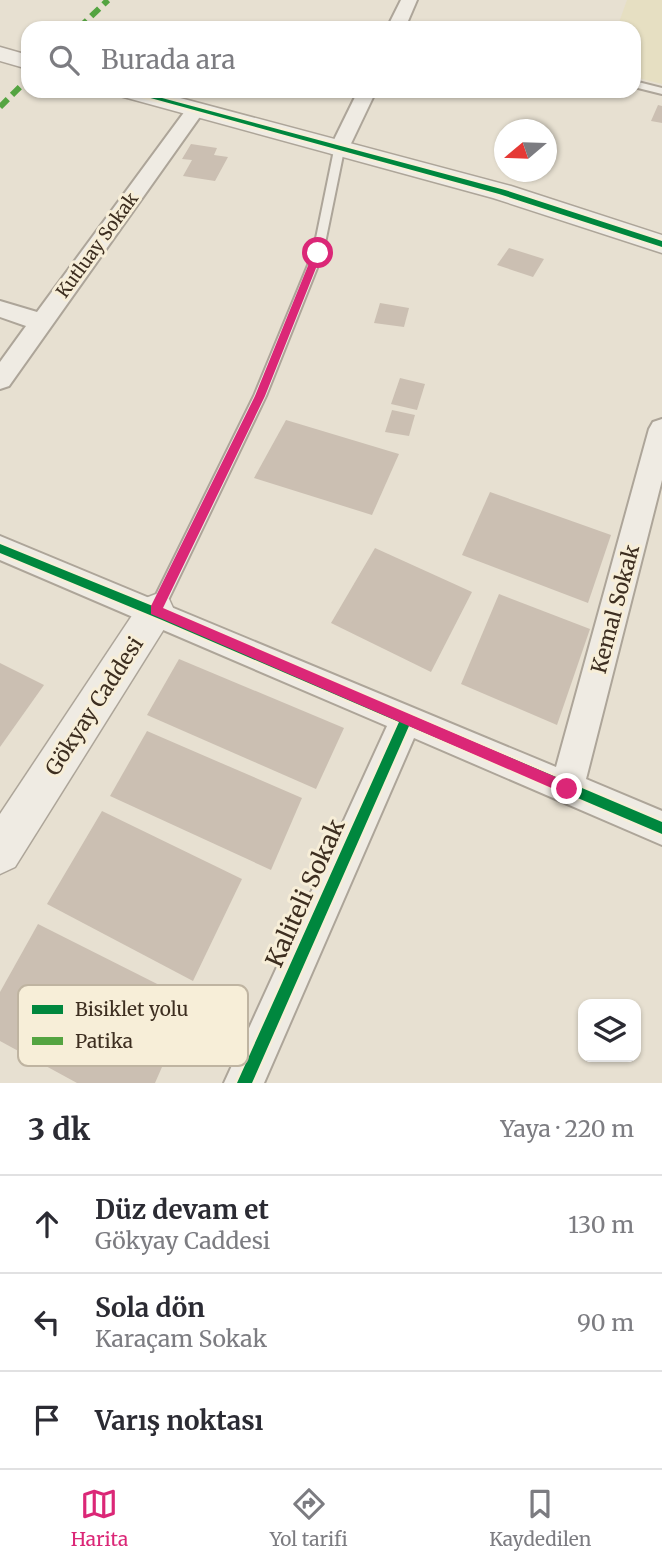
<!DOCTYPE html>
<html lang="tr">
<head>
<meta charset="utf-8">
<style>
  body { margin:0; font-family:Merriweather,serif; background:#f2f2f3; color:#2b2b33 }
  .controls { position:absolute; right:21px; bottom:21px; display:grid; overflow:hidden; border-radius:14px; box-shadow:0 2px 5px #0004 }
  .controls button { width:63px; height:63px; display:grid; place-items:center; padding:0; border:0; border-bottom:2px solid #e1e1e2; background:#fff; color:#2b2b33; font:35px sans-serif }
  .compass { position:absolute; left:494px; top:119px; width:63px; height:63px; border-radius:50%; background:#fff; box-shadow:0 2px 5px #0004; rotate:251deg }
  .stop { position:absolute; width:21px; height:21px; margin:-16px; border:5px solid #db2777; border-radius:50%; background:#fff }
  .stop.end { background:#db2777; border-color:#fff; box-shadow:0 2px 7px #0008 }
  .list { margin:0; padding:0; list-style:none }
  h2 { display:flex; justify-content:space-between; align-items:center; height:91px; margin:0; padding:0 28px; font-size:30px }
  h2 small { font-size:23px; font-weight:400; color:#7c7c81 }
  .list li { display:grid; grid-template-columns:46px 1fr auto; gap:21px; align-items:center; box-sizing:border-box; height:98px; padding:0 28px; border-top:2px solid #e1e1e2 }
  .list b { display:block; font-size:26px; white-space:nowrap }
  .list p { margin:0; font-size:23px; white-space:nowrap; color:#7c7c81 }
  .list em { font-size:23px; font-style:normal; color:#7c7c81 }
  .icon { flex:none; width:38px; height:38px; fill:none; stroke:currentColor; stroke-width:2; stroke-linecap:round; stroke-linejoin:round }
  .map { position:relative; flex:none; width:662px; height:1083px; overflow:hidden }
  .search { position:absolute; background:#fff; box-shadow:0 2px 5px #0004; left:21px; right:21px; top:21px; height:77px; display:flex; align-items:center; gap:18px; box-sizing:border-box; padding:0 24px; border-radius:21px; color:#7c7c81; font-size:26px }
  .sheet { height:385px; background:#fff }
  nav { display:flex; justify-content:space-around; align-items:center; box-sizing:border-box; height:98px; border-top:2px solid #e1e1e2; background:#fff; font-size:19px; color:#7c7c81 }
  nav a { display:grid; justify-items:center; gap:4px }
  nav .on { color:#db2777 }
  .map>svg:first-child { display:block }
</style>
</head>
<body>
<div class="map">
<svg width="662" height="1083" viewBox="0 0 662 1083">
  <rect width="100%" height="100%" fill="#e7e0d1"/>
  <!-- farmland -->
  <path fill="#e6dfc2" d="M627,0H662V84L634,77V28H617Z"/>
  <!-- building -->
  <g fill="#cbbfb2">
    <path d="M658,105L662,106V123L651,121Z"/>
    <path d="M191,144L217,148L214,155L228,157L215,181L183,176L192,160L182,159Z"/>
    <path d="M509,248L544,259L533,277L497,265Z"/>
    <path d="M380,303L409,308L404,327L374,323Z"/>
    <path d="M400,378L425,384L417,410L391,404Z"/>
    <path d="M392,410L415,415L409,436L385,432Z"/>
    <path d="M286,420L399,454L372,515L254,478Z"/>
    <path d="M490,492L611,535L588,603L462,555Z"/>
    <path d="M375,548L472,592L431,672L331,623Z"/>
    <path d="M499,594L590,629L557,725L461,684Z"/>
    <path d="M179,659L344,728L316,789L147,715Z"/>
    <path d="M0,663L44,685L0,747Z"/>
    <path d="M147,731L302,798L271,870L110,796Z"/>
    <path d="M102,811L242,879L193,981L47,904Z"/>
    <path d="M38,924L191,1001L155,1083H77L0,1041V992Z"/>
  </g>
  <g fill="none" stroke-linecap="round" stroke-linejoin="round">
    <!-- service casing -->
    <g stroke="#ada599" stroke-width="4">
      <g id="service">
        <path d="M634,81L662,88V94L634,87Z"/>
        <path d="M339,147L344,150L323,253L266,396L161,615L156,616L151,615L149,610L151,605L254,396L313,253L334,150Z"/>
      </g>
    </g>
    <!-- minor casing -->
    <g stroke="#ada599" stroke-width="4">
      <g id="minor">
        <path d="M401,0H417L405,28H387Z"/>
        <path d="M358,91H376L346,154H332L329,150Z"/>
        <path d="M195,105L204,111L9,386L0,389V362L26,326L0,317V301L37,312L188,107Z"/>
        <path d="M662,419V480L586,779L662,811V845L414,738L264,1083H224L387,726L0,560V536L556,767L649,429L653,422Z"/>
      </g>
    </g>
    <!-- tertiary casing -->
    <g stroke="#ada599" stroke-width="3">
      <g id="tertiary">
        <path d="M0,47L28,55V69L0,61Z"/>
        <path d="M116,91H154L511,186L662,235V253L493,198L120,96Z"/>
        <path d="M156,594L169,599L174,610L169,621L15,867L0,874V814L143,599Z"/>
      </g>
    </g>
    <!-- service -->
    <use href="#service" fill="#efebe3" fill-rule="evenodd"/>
    <!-- minor -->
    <use href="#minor" fill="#efebe3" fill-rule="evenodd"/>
    <!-- tertiary -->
    <use href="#tertiary" fill="#efebe3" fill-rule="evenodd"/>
    <!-- quiet -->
    <g stroke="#54a441" stroke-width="6" stroke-dasharray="11 6" stroke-linecap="butt">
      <path d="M79,28L108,0"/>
      <path d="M0,107L28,79"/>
    </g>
    <!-- cycleway casing -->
    <g stroke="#f7eed8" stroke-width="5">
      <g id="cycleway">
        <path d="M125,91H136L505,190L662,241V247L499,194Z"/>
        <path d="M0,544L170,613L662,822V834L409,726L252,1083H237L399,722L162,620L0,553Z"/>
      </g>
    </g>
    <!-- cycleway -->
    <use href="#cycleway" fill="#00873e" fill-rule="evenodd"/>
  </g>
  <!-- route -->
  <path fill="#db2777" d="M314,251L322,253L265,396L163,608L572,784V793H563L151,614V606L255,396Z"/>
  <g text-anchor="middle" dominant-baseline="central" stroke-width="6" stroke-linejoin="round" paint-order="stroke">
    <!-- far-street labels -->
    <g font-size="18" fill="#3d2e20" stroke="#f7eed8">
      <text transform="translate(97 245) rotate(-54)">Kutluay Sokak</text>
    </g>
    <!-- street labels -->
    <g font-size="21" fill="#3d2e20" stroke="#f7eed8">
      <text transform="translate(615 609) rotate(-75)">Kemal Sokak</text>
      <text transform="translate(94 706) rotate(-57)">Gökyay Caddesi</text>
    </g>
    <!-- near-street labels -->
    <g font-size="24" fill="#3d2e20" stroke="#f7eed8">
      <text transform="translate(305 893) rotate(-66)">Kaliteli Sokak</text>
    </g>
  </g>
  <!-- legend -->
  <rect x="18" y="985" width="230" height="81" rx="10" fill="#f7eed8" stroke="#bfb4a1" stroke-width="2"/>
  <rect x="32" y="1005" width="31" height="9" fill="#00873e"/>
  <rect x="32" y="1037" width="31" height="8" fill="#54a441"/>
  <g font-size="19" fill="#3d2e20">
    <text x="75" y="1016">Bisiklet yolu</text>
    <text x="75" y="1048">Patika</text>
  </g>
</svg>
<div class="controls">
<button><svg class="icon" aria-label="layers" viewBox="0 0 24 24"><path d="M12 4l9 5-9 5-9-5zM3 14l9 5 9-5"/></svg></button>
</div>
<svg class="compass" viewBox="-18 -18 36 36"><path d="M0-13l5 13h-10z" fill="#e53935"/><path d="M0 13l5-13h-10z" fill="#7c7c81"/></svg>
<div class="stop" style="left:318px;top:253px"></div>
<div class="stop end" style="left:567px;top:789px"></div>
<div class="search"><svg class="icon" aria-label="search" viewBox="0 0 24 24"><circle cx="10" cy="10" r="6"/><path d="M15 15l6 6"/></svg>Burada ara</div>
</div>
<section class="sheet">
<h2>3 dk<small>Yaya · 220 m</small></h2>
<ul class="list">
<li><svg class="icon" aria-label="ahead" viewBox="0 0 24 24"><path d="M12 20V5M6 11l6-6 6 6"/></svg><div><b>Düz devam et</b><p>Gökyay Caddesi</p></div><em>130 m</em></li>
<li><svg class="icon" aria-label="left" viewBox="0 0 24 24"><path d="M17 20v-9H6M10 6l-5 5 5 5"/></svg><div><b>Sola dön</b><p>Karaçam Sokak</p></div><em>90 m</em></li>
<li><svg class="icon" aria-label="arrive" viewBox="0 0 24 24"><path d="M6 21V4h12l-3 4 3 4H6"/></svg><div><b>Varış noktası</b></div></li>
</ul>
</section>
<nav>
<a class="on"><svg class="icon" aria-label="map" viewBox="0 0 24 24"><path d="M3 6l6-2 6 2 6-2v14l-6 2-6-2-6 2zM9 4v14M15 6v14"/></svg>Harita</a>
<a><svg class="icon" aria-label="directions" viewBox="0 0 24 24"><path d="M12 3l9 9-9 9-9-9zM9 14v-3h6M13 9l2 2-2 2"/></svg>Yol tarifi</a>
<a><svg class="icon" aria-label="saved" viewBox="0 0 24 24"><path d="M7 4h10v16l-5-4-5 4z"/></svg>Kaydedilen</a>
</nav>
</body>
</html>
